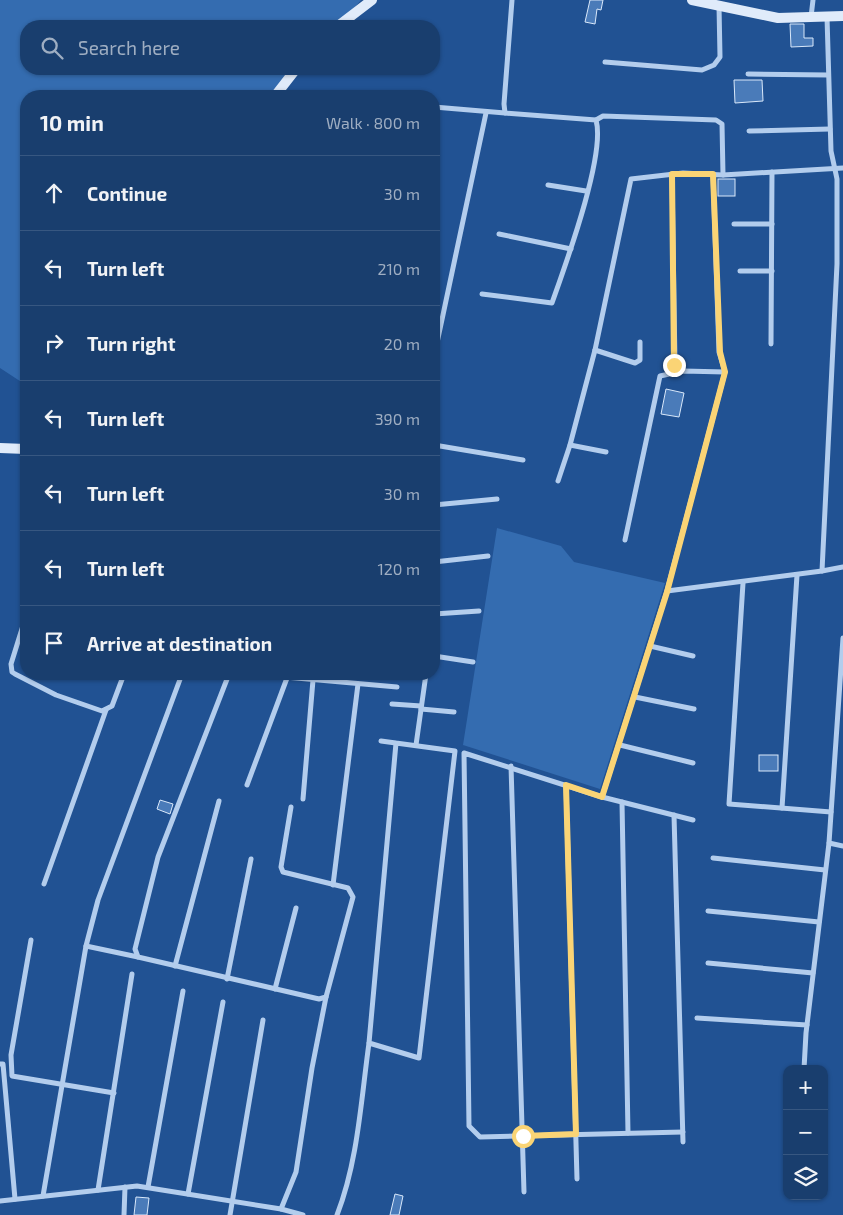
<!DOCTYPE html>
<html lang="en">
<head>
<meta charset="utf-8">
<style>
  body { margin:0; font-family:"Exo 2",sans-serif; background:#264976; color:#f1f3f6 }
  .controls { position:absolute; right:15px; bottom:15px; display:grid; overflow:hidden; border-radius:10px; box-shadow:0 1px 4px #0004 }
  .controls button { width:45px; height:45px; display:grid; place-items:center; padding:0; border:0; border-bottom:1px solid #375781; background:#193e6e; color:#f1f3f6; font:25px sans-serif }
  .stop { position:absolute; width:15px; height:15px; margin:-11px; border:4px solid #fad475; border-radius:50%; background:#fff }
  .stop.end { background:#fad475; border-color:#fff; box-shadow:0 1px 5px #0008 }
  .list { margin:0; padding:0; list-style:none }
  h2 { display:flex; justify-content:space-between; align-items:center; height:65px; margin:0; padding:0 20px; font-size:21px }
  h2 small { font-size:16px; font-weight:400; color:#9faec2 }
  .list li { display:grid; grid-template-columns:32px 1fr auto; gap:15px; align-items:center; box-sizing:border-box; height:75px; padding:0 20px; border-top:1px solid #375781 }
  .list b { display:block; font-size:19px; white-space:nowrap }
  .list em { font-size:16px; font-style:normal; color:#9faec2 }
  .icon { flex:none; width:28px; height:28px; fill:none; stroke:currentColor; stroke-width:2; stroke-linecap:round; stroke-linejoin:round }
  .map { position:relative; flex:none; width:843px; height:1215px; overflow:hidden }
  .search { position:absolute; background:#193e6e; box-shadow:0 1px 4px #0004; left:20px; top:20px; width:420px; height:55px; display:flex; align-items:center; gap:12px; box-sizing:border-box; padding:0 18px; border-radius:20px; color:#9faec2; font-size:19px }
  .panel { position:absolute; background:#193e6e; box-shadow:0 1px 4px #0004; left:20px; top:90px; width:420px; height:590px; border-radius:20px }
  .map>svg:first-child { display:block }
</style>
</head>
<body>
<div class="map">
<svg width="843" height="1215" viewBox="0 0 843 1215">
  <rect width="100%" height="100%" fill="#215293"/>
  <!-- green -->
  <g fill="#346cb0">
    <path d="M0,0H361L339,26H26V69H303L279,96H26V385L0,368Z"/>
    <path d="M497,528L561,546L574,562L665,583L600,789L463,745Z"/>
  </g>
  <!-- building -->
  <g fill="#4a7bb9" stroke="#d9e8fa">
    <path d="M590,0H603L601,10L597,9L595,24L585,22Z"/>
    <path d="M790,24H804V38H813V46L791,47Z"/>
    <path d="M734,80H762L763,101L735,103Z"/>
    <rect x="718" y="179" width="17" height="17"/>
    <path d="M666,389L684,393L679,417L661,414Z"/>
    <rect x="759" y="755" width="19" height="16"/>
    <path d="M160,800L173,804L170,814L157,809Z"/>
    <path d="M395,1194L403,1196L399,1215H390Z"/>
    <path d="M136,1197L149,1198L147,1215H134Z"/>
  </g>
  <g fill="none" stroke-linecap="round" stroke-linejoin="round">
    <!-- street -->
    <g stroke="#b3cded" stroke-width="5">
      <path d="M811,17L813,0"/>
      <path d="M827,17L831,151L837,179V264L822,571L843,567"/>
      <path d="M605,62L702,70L714,65L720,57L719,6"/>
      <path d="M748,74L828,75"/>
      <path d="M434,107L505,113"/>
      <path d="M596,120L603,116L716,120L722,124L723,175"/>
      <path d="M749,131L830,129"/>
      <path d="M672,175L675,365"/>
      <path d="M548,185L586,191"/>
      <path d="M734,224H772"/>
      <path d="M499,234L571,249"/>
      <path d="M740,271H772"/>
      <path d="M482,294L552,303C565,266 606,155 596,120L505,113L504,104L512,0"/>
      <path d="M771,344L772,172"/>
      <path d="M595,350L635,363L640,360V342"/>
      <path d="M434,357L486,113"/>
      <path d="M434,445L523,460"/>
      <path d="M570,445L606,452"/>
      <path d="M558,481L570,445L595,350L631,179L683,173L723,175L843,168"/>
      <path d="M434,505L497,499"/>
      <path d="M625,540L660,376L683,371L725,372"/>
      <path d="M434,562L488,556"/>
      <path d="M743,583L729,804L831,812"/>
      <path d="M667,591L822,571"/>
      <path d="M434,614L479,611"/>
      <path d="M26,616L11,664L12,672L15,674L56,695L102,711L112,706L124,674"/>
      <path d="M843,638L829,843L843,846"/>
      <path d="M650,646L693,656"/>
      <path d="M434,656L473,662"/>
      <path d="M229,674L158,857L135,949L138,957L319,999L326,997L353,897L348,888L283,872L281,867L291,807"/>
      <path d="M251,674L397,687"/>
      <path d="M635,697L694,709"/>
      <path d="M392,704L421,706"/>
      <path d="M421,709L454,712"/>
      <path d="M381,741L455,751L419,1058L369,1043L396,743"/>
      <path d="M416,745L426,674"/>
      <path d="M620,745L693,763"/>
      <path d="M511,766L524,1192"/>
      <path d="M247,785L287,678"/>
      <path d="M566,785L577,1179"/>
      <path d="M602,797L464,753L469,1126L480,1137L683,1132"/>
      <path d="M303,799L313,680"/>
      <path d="M622,802L628,1133"/>
      <path d="M782,808L797,575"/>
      <path d="M674,815L683,1142"/>
      <path d="M693,820L602,797L667,591L725,372L719,352L713,175"/>
      <path d="M713,858L825,870"/>
      <path d="M44,884L106,710"/>
      <path d="M333,885L358,684"/>
      <path d="M708,911L819,922"/>
      <path d="M31,940L11,1055L12,1076L114,1093"/>
      <path d="M86,946L138,957"/>
      <path d="M708,963L813,973"/>
      <path d="M175,966L219,801"/>
      <path d="M227,979L251,859"/>
      <path d="M275,989L296,908"/>
      <path d="M697,1018L807,1025"/>
      <path d="M0,1064H3L15,1199"/>
      <path d="M804,1069L806,1033L829,843"/>
      <path d="M148,1187L183,991"/>
      <path d="M98,1190L132,974"/>
      <path d="M188,1194L223,1002"/>
      <path d="M43,1196L86,946L98,900L182,674"/>
      <path d="M0,1201L137,1186L281,1209L303,1215"/>
      <path d="M281,1209L296,1172L312,1068L326,997"/>
      <path d="M124,1215L125,1187"/>
      <path d="M230,1215L263,1020"/>
      <path d="M337,1215C358,1161 361,1100 369,1043"/>
    </g>
    <!-- secondary -->
    <g stroke="#e0ebfa" stroke-width="10">
      <path d="M692,0L778,18L843,16"/>
      <path d="M338,26L372,0"/>
      <path d="M275,96L296,69"/>
      <path d="M0,448L26,449"/>
    </g>
  </g>
  <g fill="none" stroke-linecap="round" stroke-linejoin="round">
    <!-- route -->
    <path stroke="#fad475" stroke-width="6" d="M523,1136L576,1134L566,785L602,797L667,592L725,372L720,352L713,174H672L674,365"/>
  </g>
</svg>
<div class="controls">
<button>+</button>
<button>−</button>
<button><svg class="icon" aria-label="layers" viewBox="0 0 24 24"><path d="M12 4l9 5-9 5-9-5zM3 14l9 5 9-5"/></svg></button>
</div>
<div class="stop" style="left:523px;top:1136px"></div>
<div class="stop end" style="left:674px;top:365px"></div>
<div class="search"><svg class="icon" aria-label="search" viewBox="0 0 24 24"><circle cx="10" cy="10" r="6"/><path d="M15 15l6 6"/></svg>Search here</div>
<section class="panel">
<h2>10 min<small>Walk · 800 m</small></h2>
<ul class="list">
<li><svg class="icon" aria-label="ahead" viewBox="0 0 24 24"><path d="M12 20V5M6 11l6-6 6 6"/></svg><div><b>Continue</b></div><em>30 m</em></li>
<li><svg class="icon" aria-label="left" viewBox="0 0 24 24"><path d="M17 20v-9H6M10 6l-5 5 5 5"/></svg><div><b>Turn left</b></div><em>210 m</em></li>
<li><svg class="icon" aria-label="right" viewBox="0 0 24 24"><path d="M7 20v-9h11M14 6l5 5-5 5"/></svg><div><b>Turn right</b></div><em>20 m</em></li>
<li><svg class="icon" aria-label="left" viewBox="0 0 24 24"><path d="M17 20v-9H6M10 6l-5 5 5 5"/></svg><div><b>Turn left</b></div><em>390 m</em></li>
<li><svg class="icon" aria-label="left" viewBox="0 0 24 24"><path d="M17 20v-9H6M10 6l-5 5 5 5"/></svg><div><b>Turn left</b></div><em>30 m</em></li>
<li><svg class="icon" aria-label="left" viewBox="0 0 24 24"><path d="M17 20v-9H6M10 6l-5 5 5 5"/></svg><div><b>Turn left</b></div><em>120 m</em></li>
<li><svg class="icon" aria-label="arrive" viewBox="0 0 24 24"><path d="M6 21V4h12l-3 4 3 4H6"/></svg><div><b>Arrive at destination</b></div></li>
</ul>
</section>
</div>
</body>
</html>
